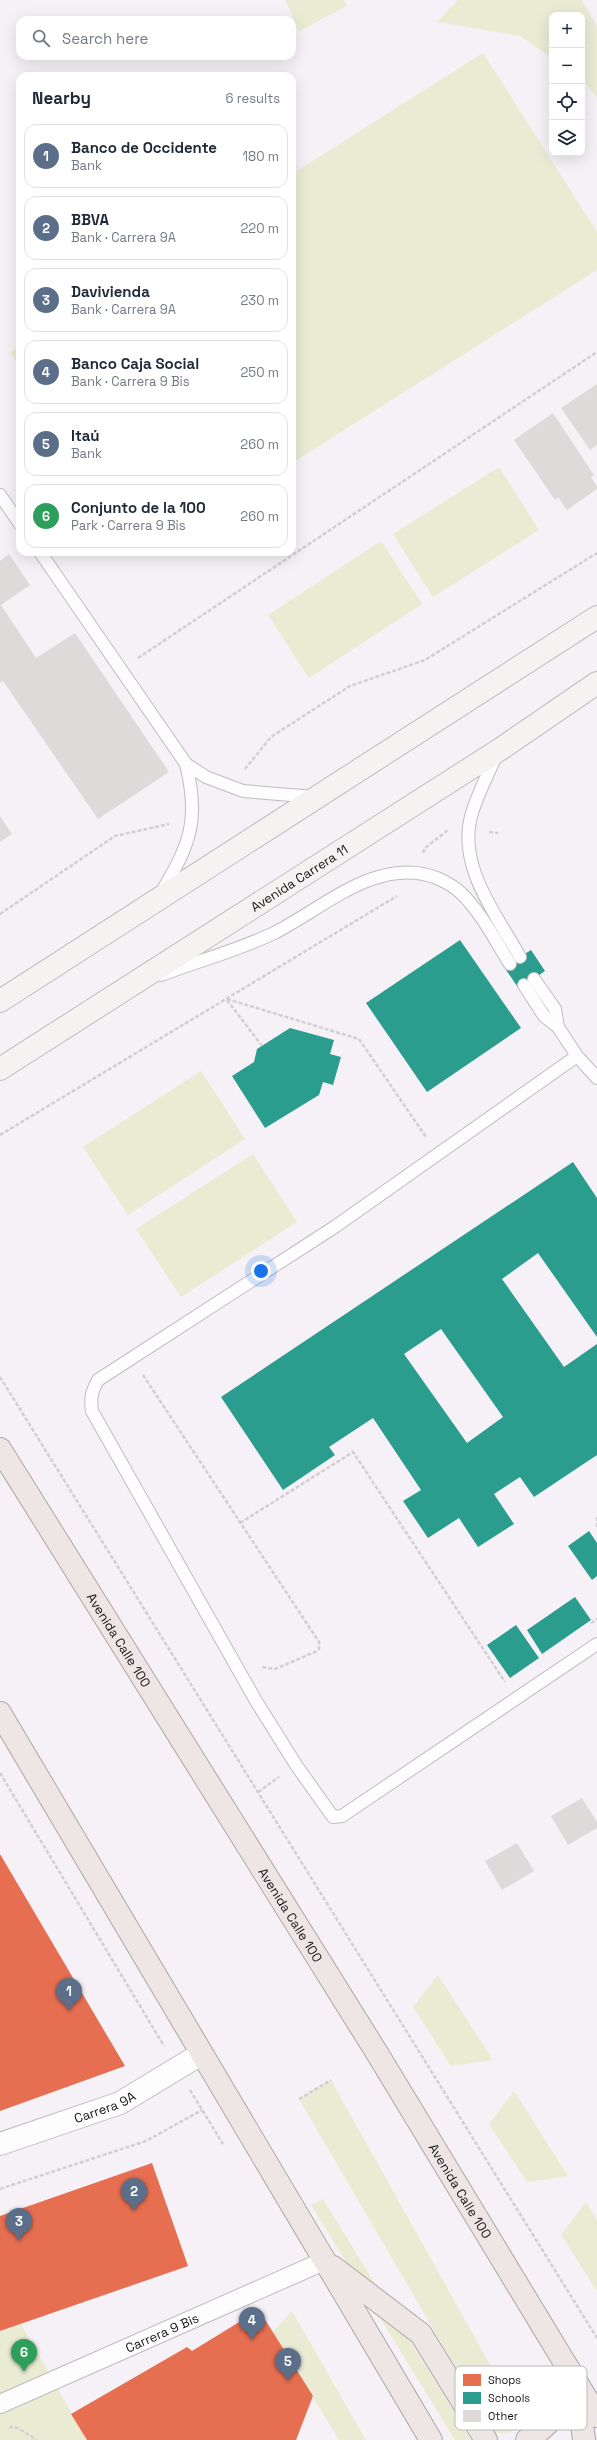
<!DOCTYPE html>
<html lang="en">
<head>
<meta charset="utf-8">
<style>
  body { margin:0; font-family:"Space Grotesk",sans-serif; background:#f6f6f7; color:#1f2937 }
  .controls { position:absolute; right:12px; top:12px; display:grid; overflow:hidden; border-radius:8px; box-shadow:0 4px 16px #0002 }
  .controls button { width:36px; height:36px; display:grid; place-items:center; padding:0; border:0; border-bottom:1px solid #e0e1e3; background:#fff; color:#1f2937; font:20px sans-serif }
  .you { position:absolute; left:261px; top:1271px; width:14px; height:14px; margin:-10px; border:3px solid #fff; border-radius:50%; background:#1a73e8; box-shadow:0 0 0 6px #1a73e833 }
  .badge { display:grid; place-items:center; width:26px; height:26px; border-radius:50%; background:#b45309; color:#fff; font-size:13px; font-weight:700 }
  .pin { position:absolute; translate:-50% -33px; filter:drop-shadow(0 1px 2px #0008) }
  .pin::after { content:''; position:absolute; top:21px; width:14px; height:12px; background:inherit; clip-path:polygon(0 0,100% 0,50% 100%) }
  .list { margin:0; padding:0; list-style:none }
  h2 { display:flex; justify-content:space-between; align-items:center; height:52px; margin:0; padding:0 16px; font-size:17px }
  h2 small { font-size:13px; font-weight:400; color:#747a83 }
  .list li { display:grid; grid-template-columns:26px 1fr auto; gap:12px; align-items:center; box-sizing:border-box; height:64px; margin:0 8px 8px; padding:0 8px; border:1px solid #e0e1e3; border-radius:12px }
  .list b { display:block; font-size:15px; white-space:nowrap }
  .list p { margin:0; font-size:13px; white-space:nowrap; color:#747a83 }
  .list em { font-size:13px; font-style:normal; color:#747a83 }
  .icon { flex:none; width:22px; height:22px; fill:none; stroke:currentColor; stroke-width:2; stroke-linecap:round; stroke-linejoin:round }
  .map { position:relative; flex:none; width:597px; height:2440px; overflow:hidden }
  .search { position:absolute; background:#fff; box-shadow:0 4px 16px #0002; left:16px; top:16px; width:280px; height:44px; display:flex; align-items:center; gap:10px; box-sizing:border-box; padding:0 14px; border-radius:12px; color:#747a83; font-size:15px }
  .panel { position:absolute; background:#fff; box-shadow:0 4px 16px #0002; left:16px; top:72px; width:280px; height:484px; border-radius:12px }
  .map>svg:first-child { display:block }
</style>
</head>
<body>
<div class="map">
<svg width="597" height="2440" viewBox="0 0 597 2440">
  <rect width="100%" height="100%" fill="#f5f1f6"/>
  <!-- green -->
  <g fill="#e9ecd3">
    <path d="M285,0H344L347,6L299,31Z"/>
    <path d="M458,0H582L597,26V98L582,79V15H552V58L520,36L437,22Z"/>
    <path d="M483,53L597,232V270L292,463V174Z"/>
    <path d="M20,346V367L10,352Z"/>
    <path d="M499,467L539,530L433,597L393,534Z"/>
    <path d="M381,541L422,604L309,678L268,615Z"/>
    <path d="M201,1071L245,1139L128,1215L83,1147Z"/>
    <path d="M253,1154L297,1222L181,1297L136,1229Z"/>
    <path d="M438,1975L493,2060L451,2066L413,2007Z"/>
    <path d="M331,2080L522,2422C514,2433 507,2434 494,2433L299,2099Z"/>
    <path d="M514,2091L568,2176L527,2182L489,2124Z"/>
    <path d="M323,2199L471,2440H455L311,2205Z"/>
    <path d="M586,2202L597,2220V2291L561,2235Z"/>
    <path d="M292,2311L366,2440H339L273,2332Z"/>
    <path d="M21,2324L87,2440H0V2331Z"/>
  </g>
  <!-- shops -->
  <g fill="#e76f51">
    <path d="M0,1854L125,2066L0,2111Z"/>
    <path d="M152,2163L188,2266L0,2331V2216Z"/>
    <path d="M259,2310L313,2396L296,2440H87L71,2414L187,2347L192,2351Z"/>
  </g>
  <!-- schools -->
  <g fill="#2a9d8f" fill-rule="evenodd">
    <path d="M460,940L521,1028L427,1092L366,1003Z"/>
    <path d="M531,950L545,971L519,989L504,967Z"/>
    <path d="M290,1028L334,1040L330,1054L341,1057L333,1085L323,1082L319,1095L265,1128L232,1076L254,1062L257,1049Z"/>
    <path d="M573,1162L597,1198V1337L538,1253L502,1279L564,1367L597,1344V1455L534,1497L520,1477L494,1494L514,1524L478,1547L459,1518L428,1538L403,1501L421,1490L373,1418L329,1447L335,1455L283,1490L221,1397ZM441,1329L503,1417L467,1443L404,1354Z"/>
    <path d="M589,1531L597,1543V1576L592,1580L568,1546Z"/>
    <path d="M575,1597L591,1620L542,1654L527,1630Z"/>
    <path d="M516,1625L539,1658L510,1678L487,1645Z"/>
  </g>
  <!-- building -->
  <g fill="#dedada">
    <path d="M597,384V445L590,450L561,408Z"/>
    <path d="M553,413L594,475L591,477L597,487V489L567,510L558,497L555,500L514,440Z"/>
    <path d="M9,554L30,585L1,605L36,658L75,633L169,772L98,819L3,681L0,683V561Z"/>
    <path d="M0,816L12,834L0,842Z"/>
    <path d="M582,1798L597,1822V1828L568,1845L551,1816Z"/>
    <path d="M517,1843L534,1871L502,1890L485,1861Z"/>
  </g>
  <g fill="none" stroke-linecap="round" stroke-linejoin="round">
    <!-- service casing -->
    <g stroke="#bfbcc0" stroke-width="14">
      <g id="service">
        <path d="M0,495L20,524"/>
        <path d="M40,552L186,764C200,821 190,844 161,893"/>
        <path d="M497,754C488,774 478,793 472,813C456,865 496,914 520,957"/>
        <path d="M186,764L206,777L243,791L315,797"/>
        <path d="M161,975C198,961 239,950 274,933C324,908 378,855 437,878C446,882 455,887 462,894C482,914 495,940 510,964"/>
        <path d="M534,979L555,1009L558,1027"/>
        <path d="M524,985L544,1016L558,1027L577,1056L597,1078"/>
        <path d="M577,1056L336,1226L98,1380C92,1391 90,1398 92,1411L256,1701L296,1765L333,1817L342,1816L597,1644"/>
      </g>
    </g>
    <!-- pedestrian casing -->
    <g stroke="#bfbcc0" stroke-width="20">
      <g id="pedestrian">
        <path id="s1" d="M0,2404L324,2261"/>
      </g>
    </g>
    <!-- minor casing -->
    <g stroke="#bfbcc0" stroke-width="24">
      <g id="minor">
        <path id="s2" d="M0,2144L120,2103L201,2054"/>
      </g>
    </g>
    <!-- secondary casing -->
    <g stroke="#bfbcc0" stroke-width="24">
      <g id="secondary">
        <path d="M0,1001L597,617"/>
        <path id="s3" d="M0,1069L499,750L597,683"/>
      </g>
    </g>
    <!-- primary casing -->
    <g stroke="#b2a5a4" stroke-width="24">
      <g id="primary">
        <path id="s4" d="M0,1449L377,2053L597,2416"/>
        <path d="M0,1713L431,2440"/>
        <path d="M333,2267L421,2334L486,2440"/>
        <path d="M578,2392L584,2440"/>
        <path d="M527,2440C550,2425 564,2407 577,2383"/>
      </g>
    </g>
    <!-- path -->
    <g stroke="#d1d0d1" stroke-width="2.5" stroke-dasharray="4 2" stroke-linecap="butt">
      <path d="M138,658L597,352"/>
      <path d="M245,769L271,737L350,686L425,660L597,553"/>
      <path d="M489,832L498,833"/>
      <path d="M423,853L425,848L448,830"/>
      <path d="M0,914L115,836L169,824"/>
      <path d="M227,999L359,1039L426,1137"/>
      <path d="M227,1000L262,1046"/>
      <path d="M0,1135L397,896"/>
      <path d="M143,1375L319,1642V1649L315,1652L275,1669L262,1667"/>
      <path d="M0,1377L597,2338"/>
      <path d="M597,1517V1529"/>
      <path d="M240,1523L353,1452L505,1682"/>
      <path d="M591,1623L597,1619"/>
      <path d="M0,1773L164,2046"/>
      <path d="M258,1792L279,1777"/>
      <path d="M190,2090L223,2144"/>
      <path d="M299,2099L331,2080"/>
      <path d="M0,2189L146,2141L202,2110"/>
      <path d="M9,2427L18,2428L37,2440"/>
    </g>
    <!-- service -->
    <use href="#service" stroke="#fefdfe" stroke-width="12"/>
    <!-- pedestrian -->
    <use href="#pedestrian" stroke="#fefdfe" stroke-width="18"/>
    <!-- minor -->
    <use href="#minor" stroke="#fefdfe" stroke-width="22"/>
    <!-- secondary -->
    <use href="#secondary" stroke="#f5f2f2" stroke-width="22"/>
    <!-- primary -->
    <use href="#primary" stroke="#ede6e5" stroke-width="22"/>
  </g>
  <g text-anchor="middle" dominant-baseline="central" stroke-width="4" stroke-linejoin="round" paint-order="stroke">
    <!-- street labels -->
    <g font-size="13" fill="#181519" stroke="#fff">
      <text stroke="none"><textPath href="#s3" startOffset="355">Avenida Carrera 11</textPath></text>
      <text stroke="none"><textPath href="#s4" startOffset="225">Avenida Calle 100</textPath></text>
      <text stroke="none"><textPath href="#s4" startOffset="549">Avenida Calle 100</textPath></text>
      <text stroke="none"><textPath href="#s2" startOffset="111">Carrera 9A</textPath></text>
      <text stroke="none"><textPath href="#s4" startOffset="873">Avenida Calle 100</textPath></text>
      <text stroke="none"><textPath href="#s1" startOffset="177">Carrera 9 Bis</textPath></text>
    </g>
  </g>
  <!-- legend -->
  <rect x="455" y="2366" width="132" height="64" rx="6" fill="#fff" stroke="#bab9ba" stroke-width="1"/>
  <rect x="463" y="2374" width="18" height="12" fill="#e76f51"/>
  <rect x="463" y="2392" width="18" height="12" fill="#2a9d8f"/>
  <rect x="463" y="2410" width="18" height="12" fill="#dedada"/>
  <g font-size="11" fill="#181519">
    <text x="488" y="2384">Shops</text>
    <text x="488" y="2402">Schools</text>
    <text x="488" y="2420">Other</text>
  </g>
</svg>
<div class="controls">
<button>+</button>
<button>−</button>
<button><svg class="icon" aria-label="locate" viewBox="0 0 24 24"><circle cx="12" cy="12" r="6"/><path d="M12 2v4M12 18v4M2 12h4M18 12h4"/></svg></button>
<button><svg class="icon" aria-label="layers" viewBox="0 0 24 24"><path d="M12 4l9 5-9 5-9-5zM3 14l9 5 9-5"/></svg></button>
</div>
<div class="you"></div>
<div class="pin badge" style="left:69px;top:2011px;background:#5c6f8a">1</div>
<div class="pin badge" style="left:134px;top:2211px;background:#5c6f8a">2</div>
<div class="pin badge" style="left:19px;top:2241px;background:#5c6f8a">3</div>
<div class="pin badge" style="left:252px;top:2340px;background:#5c6f8a">4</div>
<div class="pin badge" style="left:288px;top:2381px;background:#5c6f8a">5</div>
<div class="pin badge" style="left:24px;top:2372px;background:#2e9e5b">6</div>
<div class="search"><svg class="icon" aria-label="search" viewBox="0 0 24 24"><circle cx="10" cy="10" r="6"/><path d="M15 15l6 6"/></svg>Search here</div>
<section class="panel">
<h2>Nearby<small>6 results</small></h2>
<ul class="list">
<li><span class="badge" style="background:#5c6f8a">1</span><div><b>Banco de Occidente</b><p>Bank</p></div><em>180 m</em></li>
<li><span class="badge" style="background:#5c6f8a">2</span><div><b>BBVA</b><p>Bank · Carrera 9A</p></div><em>220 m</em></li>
<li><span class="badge" style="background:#5c6f8a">3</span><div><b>Davivienda</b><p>Bank · Carrera 9A</p></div><em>230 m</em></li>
<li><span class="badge" style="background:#5c6f8a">4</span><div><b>Banco Caja Social</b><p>Bank · Carrera 9 Bis</p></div><em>250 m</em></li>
<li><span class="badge" style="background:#5c6f8a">5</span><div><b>Itaú</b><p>Bank</p></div><em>260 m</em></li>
<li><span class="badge" style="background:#2e9e5b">6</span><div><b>Conjunto de la 100</b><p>Park · Carrera 9 Bis</p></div><em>260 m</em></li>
</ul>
</section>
</div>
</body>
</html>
